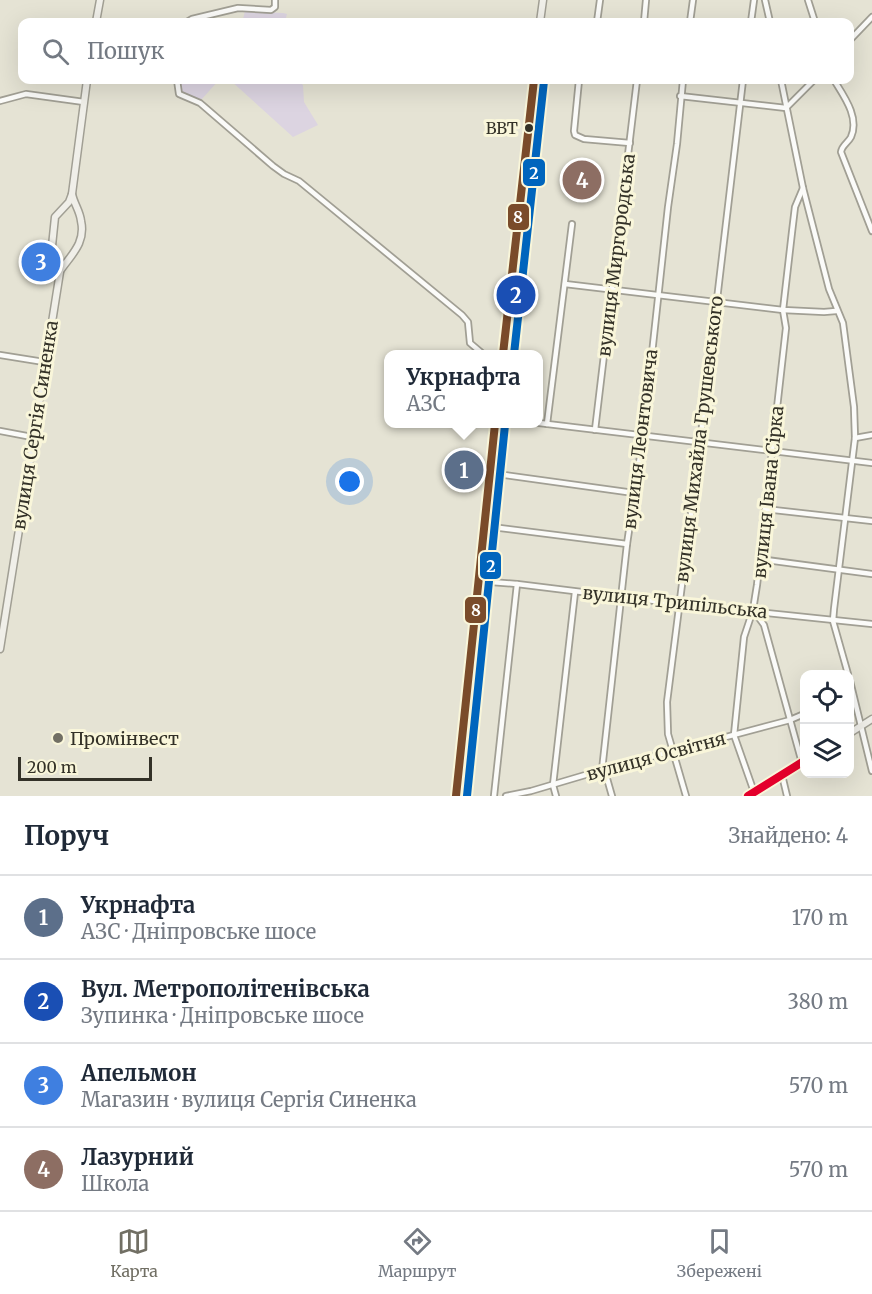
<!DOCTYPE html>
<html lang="uk">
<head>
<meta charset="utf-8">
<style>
  body { margin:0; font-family:Merriweather,serif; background:#f6f6f7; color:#1f2937 }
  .controls { position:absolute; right:18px; bottom:18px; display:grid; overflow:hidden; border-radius:12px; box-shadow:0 6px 24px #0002 }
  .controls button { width:54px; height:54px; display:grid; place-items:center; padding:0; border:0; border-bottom:2px solid #e0e1e3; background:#fff; color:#1f2937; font:30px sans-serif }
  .scale { position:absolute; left:18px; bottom:15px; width:134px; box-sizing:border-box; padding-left:6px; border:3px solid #333127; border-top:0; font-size:16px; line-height:21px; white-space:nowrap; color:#333127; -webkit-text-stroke:4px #f9f6da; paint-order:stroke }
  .you { position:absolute; left:350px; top:482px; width:21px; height:21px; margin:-15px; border:4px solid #fff; border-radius:50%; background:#1a73e8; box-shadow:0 0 0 9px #1a73e833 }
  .badge { display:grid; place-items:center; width:39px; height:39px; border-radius:50%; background:#716f64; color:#fff; font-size:20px; font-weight:700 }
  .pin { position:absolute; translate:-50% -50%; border:3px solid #fff; box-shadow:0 2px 6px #0006 }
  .popup { position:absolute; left:384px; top:350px; width:159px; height:78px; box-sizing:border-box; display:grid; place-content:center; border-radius:12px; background:#fff; filter:drop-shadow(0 2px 4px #0005); font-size:20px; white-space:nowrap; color:#747a83 }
  .popup b { font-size:22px; color:#1f2937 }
  .popup::after { content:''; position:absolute; left:50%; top:100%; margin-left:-12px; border:12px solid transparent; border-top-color:#fff }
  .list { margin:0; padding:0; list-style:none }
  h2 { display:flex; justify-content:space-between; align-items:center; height:78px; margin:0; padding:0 24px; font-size:26px }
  h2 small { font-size:20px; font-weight:400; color:#747a83 }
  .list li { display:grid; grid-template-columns:39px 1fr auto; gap:18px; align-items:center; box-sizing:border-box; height:84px; padding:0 24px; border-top:2px solid #e0e1e3 }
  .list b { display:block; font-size:22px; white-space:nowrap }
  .list p { margin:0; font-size:20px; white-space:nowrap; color:#747a83 }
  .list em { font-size:20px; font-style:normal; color:#747a83 }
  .icon { flex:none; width:33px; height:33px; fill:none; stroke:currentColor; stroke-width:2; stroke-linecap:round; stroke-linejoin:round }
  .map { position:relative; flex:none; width:872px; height:796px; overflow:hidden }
  .search { position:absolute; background:#fff; box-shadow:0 6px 24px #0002; left:18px; right:18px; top:18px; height:66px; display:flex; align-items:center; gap:15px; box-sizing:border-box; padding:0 21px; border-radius:12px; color:#747a83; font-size:22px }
  .sheet { height:414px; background:#fff }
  nav { display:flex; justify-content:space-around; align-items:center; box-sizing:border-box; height:84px; border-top:2px solid #e0e1e3; background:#fff; font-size:16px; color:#747a83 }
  nav a { display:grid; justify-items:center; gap:3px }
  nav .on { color:#716f64 }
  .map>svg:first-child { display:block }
</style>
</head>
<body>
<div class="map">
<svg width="872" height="796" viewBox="0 0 872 796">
  <rect width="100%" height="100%" fill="#e5e3d4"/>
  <!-- green -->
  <g fill="#dcd4e1">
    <path d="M245,11L283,13L287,14L285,22H229V20L243,19Z"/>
    <path d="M179,80H219L201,100C186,95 179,98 179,80Z"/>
    <path d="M230,80H297L303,85L304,102L318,125L293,137Z"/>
  </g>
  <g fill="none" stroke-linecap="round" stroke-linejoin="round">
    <!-- street casing -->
    <g stroke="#a19f94" stroke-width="8">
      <g id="street">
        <path d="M765,0L770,22"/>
        <path d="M808,0L815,22"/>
        <path d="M187,22L192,19L238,8L271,10L275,7V0"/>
        <path d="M597,22L600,0"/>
        <path d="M644,22L646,0"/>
        <path d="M690,22L693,0"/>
        <path d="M751,22L754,0"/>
        <path d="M850,40L872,17"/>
        <path d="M177,80L179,94L200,103L273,166L284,174L299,181L462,315L468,322L470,343L483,354"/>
        <path d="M579,80L574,131L575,135L584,139L630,143"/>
        <path d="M781,80L803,188L829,289L843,323L854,407L855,438L834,609L833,621L848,674"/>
        <path d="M834,80C843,95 860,117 851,137C848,143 842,145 841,152L872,231"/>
        <path d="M680,96L786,108L814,80"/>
        <path d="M0,101L26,94L84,102"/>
        <path d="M565,284L783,310L824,312L836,311"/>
        <path d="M0,355L44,362"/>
        <path d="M539,423L872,463"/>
        <path d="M547,424L572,224"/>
        <path d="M595,430L637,80"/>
        <path d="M0,431L32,437"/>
        <path d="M855,438L872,435"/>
        <path d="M490,473L634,493"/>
        <path d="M765,509L872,521"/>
        <path d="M484,526L627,544"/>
        <path d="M759,559L872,574"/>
        <path d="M478,581L517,584L679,604L872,624"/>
        <path d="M753,610L764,625L802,763"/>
        <path d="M850,681L872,771"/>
        <path d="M782,775L787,796"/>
        <path d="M754,792L734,735L744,637L753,610L757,585L786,328L783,310L792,232L795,207L803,188"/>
        <path d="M494,796L517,584"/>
        <path d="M506,796L531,791L602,770L790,720L804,714"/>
        <path d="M556,796L553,785L575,592"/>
        <path d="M612,796L606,775L602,770L627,544L643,436L668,207L677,144L683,80"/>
        <path d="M686,796L668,734L667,702L700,443L743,80"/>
      </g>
    </g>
    <!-- secondary casing -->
    <g stroke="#a19f94" stroke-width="9">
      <g id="secondary">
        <path d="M96,22L100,0"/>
        <path d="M540,22L543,0"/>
        <path d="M60,271C71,255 86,243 81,221C80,211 74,204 72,194L87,80"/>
        <path d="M503,354L534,80"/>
        <path d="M0,649L60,272L52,246L55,217L69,202L72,194"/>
        <path d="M850,733L872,719"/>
        <path d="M456,796L495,424"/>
        <path d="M748,796L804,761"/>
      </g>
    </g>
    <!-- street -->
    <use href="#street" stroke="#fbfbf9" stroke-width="4.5"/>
    <!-- secondary -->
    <use href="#secondary" stroke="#f0efe9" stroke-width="6"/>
    <!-- bus-1 casing -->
    <g stroke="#f9f6da" stroke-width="12">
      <g id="bus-1">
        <path d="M503,354L534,80"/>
        <path d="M456,796L495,424"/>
      </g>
    </g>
    <!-- bus-2 casing -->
    <g stroke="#f9f6da" stroke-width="12">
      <g id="bus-2">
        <path d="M514,354L544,81"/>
        <path d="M467,796L505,425"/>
      </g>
    </g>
    <!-- bus-3 casing -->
    <g stroke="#f9f6da" stroke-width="12">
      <path id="bus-3" d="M748,796L804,761"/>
    </g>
    <!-- bus-1 -->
    <use href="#bus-1" stroke="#7a4b2a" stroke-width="8"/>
    <!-- bus-2 -->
    <use href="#bus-2" stroke="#0065bd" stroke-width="8"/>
    <!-- bus-3 -->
    <use href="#bus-3" stroke="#e4002b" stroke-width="8"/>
  </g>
  <!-- markers -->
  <circle fill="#333127" stroke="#f9f6da" stroke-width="2" cx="529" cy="128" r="5"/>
  <circle fill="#716f64" stroke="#f9f6da" stroke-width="2" cx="58" cy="738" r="6"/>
  <g text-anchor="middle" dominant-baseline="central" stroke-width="6" stroke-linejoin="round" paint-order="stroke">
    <!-- bus labels -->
    <g font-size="16" fill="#333127" stroke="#f9f6da" text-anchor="end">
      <text x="518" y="128">ВВТ</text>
    </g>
    <!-- street labels -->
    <g font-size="18" fill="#333127" stroke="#f9f6da">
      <text transform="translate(616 255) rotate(-83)">вулиця Миргородська</text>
      <text transform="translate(35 425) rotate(-81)">вулиця Сергія Синенка</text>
      <text transform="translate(640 439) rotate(-83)">вулиця Леонтовича</text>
      <text transform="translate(699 439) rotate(-83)">вулиця Михайла Грушевського</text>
      <text transform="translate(768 492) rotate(-84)">вулиця Івана Сірка</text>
      <text transform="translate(675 602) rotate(6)">вулиця Трипільська</text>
      <text transform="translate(656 756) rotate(-15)">вулиця Освітня</text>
    </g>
    <!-- poi labels -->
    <g font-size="18" fill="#333127" stroke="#f9f6da" text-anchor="start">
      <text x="70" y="738">Промінвест</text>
    </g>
  </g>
  <g stroke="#f9f6da" stroke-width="2">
    <rect x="522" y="158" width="24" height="29" rx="6" fill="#0065bd"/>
    <rect x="507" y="203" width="23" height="28" rx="6" fill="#7a4b2a"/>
    <rect x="479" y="551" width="23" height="29" rx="6" fill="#0065bd"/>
    <rect x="464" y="596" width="23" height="28" rx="6" fill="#7a4b2a"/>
  </g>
  <g font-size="16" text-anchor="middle" font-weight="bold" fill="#fff">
    <text x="534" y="179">2</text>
    <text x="518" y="223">8</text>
    <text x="491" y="572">2</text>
    <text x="476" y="616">8</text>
  </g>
</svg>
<div class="controls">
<button><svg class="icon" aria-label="locate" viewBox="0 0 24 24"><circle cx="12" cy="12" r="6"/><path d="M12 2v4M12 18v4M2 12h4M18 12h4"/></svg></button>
<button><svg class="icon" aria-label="layers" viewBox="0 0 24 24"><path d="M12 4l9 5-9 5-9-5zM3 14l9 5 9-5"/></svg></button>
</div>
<div class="scale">200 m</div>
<div class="you"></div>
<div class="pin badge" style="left:464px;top:470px;background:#5c6f8a">1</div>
<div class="popup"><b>Укрнафта</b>АЗС</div>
<div class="pin badge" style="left:516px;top:295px;background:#1a4fb4">2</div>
<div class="pin badge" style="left:41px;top:262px;background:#3f7fe0">3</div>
<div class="pin badge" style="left:582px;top:180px;background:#8d6e63">4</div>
<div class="search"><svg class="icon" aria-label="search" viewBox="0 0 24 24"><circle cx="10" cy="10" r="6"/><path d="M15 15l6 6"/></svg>Пошук</div>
</div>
<section class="sheet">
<h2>Поруч<small>Знайдено: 4</small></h2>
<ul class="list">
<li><span class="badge" style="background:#5c6f8a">1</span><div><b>Укрнафта</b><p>АЗС · Дніпровське шосе</p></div><em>170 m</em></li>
<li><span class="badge" style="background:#1a4fb4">2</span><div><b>Вул. Метрополітенівська</b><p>Зупинка · Дніпровське шосе</p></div><em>380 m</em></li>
<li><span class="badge" style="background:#3f7fe0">3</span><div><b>Апельмон</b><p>Магазин · вулиця Сергія Синенка</p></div><em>570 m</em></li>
<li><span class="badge" style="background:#8d6e63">4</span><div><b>Лазурний</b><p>Школа</p></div><em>570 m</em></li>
</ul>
</section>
<nav>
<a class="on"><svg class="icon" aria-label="map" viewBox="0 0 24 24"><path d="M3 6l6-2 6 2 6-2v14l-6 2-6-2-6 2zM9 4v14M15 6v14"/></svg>Карта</a>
<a><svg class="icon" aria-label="directions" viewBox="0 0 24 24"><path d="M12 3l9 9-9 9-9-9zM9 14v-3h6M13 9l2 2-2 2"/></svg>Маршрут</a>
<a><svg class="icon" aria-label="saved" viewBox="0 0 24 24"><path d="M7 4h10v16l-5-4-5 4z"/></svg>Збережені</a>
</nav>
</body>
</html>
